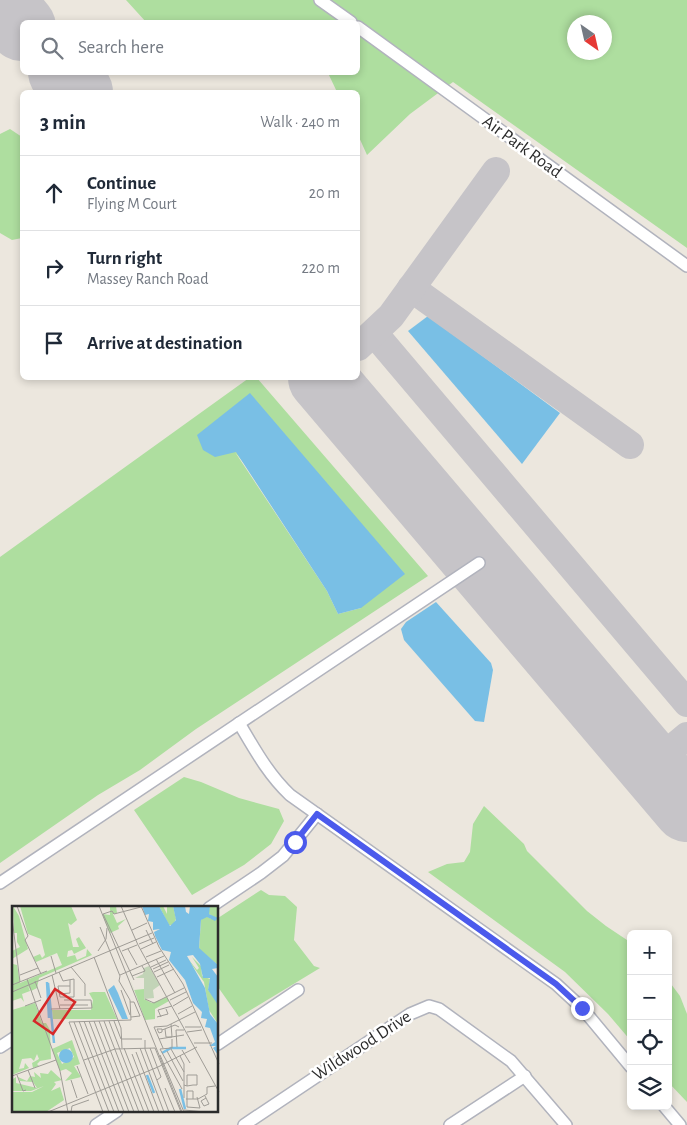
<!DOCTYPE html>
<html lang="en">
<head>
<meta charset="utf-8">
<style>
  body { margin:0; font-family:"Alegreya Sans",sans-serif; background:#f6f6f7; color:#1f2937 }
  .controls { position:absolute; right:15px; bottom:15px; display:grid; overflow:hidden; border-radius:8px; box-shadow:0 2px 8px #0003 }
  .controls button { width:45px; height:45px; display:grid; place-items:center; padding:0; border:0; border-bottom:1px solid #e0e1e3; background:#fff; color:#1f2937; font:25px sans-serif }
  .compass { position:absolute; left:567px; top:15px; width:45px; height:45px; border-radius:50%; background:#fff; box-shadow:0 2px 8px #0003; rotate:146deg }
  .stop { position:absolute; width:15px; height:15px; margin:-11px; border:4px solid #4b5aec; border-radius:50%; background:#fff }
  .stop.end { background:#4b5aec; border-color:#fff; box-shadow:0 1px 5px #0008 }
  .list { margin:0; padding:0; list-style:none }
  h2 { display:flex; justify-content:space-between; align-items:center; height:65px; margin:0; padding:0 20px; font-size:21px }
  h2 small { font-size:16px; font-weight:400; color:#747a83 }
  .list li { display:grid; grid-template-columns:32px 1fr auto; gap:15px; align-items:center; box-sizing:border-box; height:75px; padding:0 20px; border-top:1px solid #e0e1e3 }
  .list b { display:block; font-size:19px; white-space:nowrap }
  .list p { margin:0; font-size:16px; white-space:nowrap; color:#747a83 }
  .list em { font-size:16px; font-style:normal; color:#747a83 }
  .icon { flex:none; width:28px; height:28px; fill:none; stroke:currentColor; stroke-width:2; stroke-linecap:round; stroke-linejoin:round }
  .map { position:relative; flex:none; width:687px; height:1125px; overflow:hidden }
  .search { position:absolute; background:#fff; box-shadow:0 2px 8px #0003; left:20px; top:20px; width:340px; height:55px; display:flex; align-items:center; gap:12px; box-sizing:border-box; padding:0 18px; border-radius:8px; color:#747a83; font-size:19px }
  .panel { position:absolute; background:#fff; box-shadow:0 2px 8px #0003; left:20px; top:90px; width:340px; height:290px; border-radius:8px }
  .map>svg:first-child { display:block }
</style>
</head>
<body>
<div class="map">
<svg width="687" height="1125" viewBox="0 0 687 1125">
  <rect width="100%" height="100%" fill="#ece7de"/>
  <!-- green -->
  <g fill="#aede9f" fill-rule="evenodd">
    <path d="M126,0H687V248L453,82L410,114L367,155L358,135V92H337L328,73L358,72V22H146ZM574,22H604V52H574Z"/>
    <path d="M10,129L22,137V238L12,240L0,233V134Z"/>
    <path d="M249,378H257L428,576L196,729L140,770L98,795L0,863V557ZM235,452L361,608L338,614L327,591Z"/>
    <path d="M184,777L201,782L239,798L279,809L284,821L271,844L244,865L192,895L134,810Z"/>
    <path d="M484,806L524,844L527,851L587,911L606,926L627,940L631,946V1041L608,1014L565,972L428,872L447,864L464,862L470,852L473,824Z"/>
    <path d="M261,890L269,895L285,896L297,907L294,940L314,966L320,968L239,1017L218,987V918Z"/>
    <path d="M668,980L680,996L687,1014V1102L668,1082Z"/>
  </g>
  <!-- water -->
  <g fill="#79bfe5">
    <path d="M428,316L560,413L522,464L408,331Z"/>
    <path d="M250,393L405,574L361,608L338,614L327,591L236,452L215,457L203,450L197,435Z"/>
    <path d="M436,602L491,663L493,670L484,722L475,721L404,640L401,629L406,622Z"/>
  </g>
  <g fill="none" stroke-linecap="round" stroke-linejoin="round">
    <!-- taxiway -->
    <g stroke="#c6c4c8" stroke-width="28">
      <path d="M411,288L630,445"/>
      <path d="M374,333L687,703"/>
      <path d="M358,347L391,316L496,171"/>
      <path d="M651,766L687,736"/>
    </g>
    <!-- runway -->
    <g stroke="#c6c4c8" stroke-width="68">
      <path d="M0,0L22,27"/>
      <path d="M62,72L79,92"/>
      <path d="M322,378L687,808"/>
    </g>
    <!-- minor casing -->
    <g stroke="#b1b3bd" stroke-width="14">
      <g id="minor">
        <path d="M320,0L351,22"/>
        <path d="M358,27L687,266"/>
        <path d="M239,723C255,750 268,774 290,795L556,984L582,1008L631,1067"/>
        <path d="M0,883L479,563"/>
        <path d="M209,908L261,873L283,856L317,814"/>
        <path d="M218,1044L298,990"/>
        <path d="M0,1047L14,1038"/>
        <path d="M664,1106L680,1125"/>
        <path d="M96,1125L117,1111"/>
        <path d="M244,1125L410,1014L429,1006L439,1009L511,1061L566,1125"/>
        <path d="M450,1125L525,1076"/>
      </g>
    </g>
    <!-- minor -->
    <use href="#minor" stroke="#fff" stroke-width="11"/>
  </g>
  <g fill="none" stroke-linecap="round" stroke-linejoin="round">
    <!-- route -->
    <path stroke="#4b5aec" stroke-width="6" d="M295,842L317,814L556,984L582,1008"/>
  </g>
  <g text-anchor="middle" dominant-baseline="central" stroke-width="5" stroke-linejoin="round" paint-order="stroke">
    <!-- street labels -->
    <g font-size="18" fill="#2b2b2b" stroke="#fff">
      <text transform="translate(522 147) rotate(36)">Air Park Road</text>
      <text transform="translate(362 1046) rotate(-33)">Wildwood Drive</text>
    </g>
  </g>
  <!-- overview -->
  <g transform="translate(12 906)">
    <rect width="206" height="206" fill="#ece7de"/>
    <path d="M1,0L7,10L16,43L0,53V45L8,41L5,36V27H2ZM8,0H59L65,14L59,19L56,17L61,41H67L64,33L67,31L74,42L62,48L60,44L56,45L55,51L63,49L65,54L74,50L75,43L80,49L27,72L25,82L19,85L16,80L18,85L10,88L12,96L9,92L0,95L1,58L5,59L8,77L50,59L45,47L24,56L21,51L28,48L30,52L33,49L29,33L16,28ZM98,0H104L105,7L101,8L105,17L114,13L106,20L107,23L98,27L90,8L98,9ZM147,0H151L155,8V0H161L164,13L161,19H157ZM198,0H206V59L187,43L189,14L193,9L199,13L203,12L196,7ZM173,49L185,64L187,62L180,51L189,60L190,70L198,73L196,84L206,97V118L197,104L192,76ZM116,67L122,84L132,83V93L140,97L155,91L157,95L143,103V113L133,114ZM81,86H93L105,113H41L40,104H79L81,94L77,87ZM23,97L30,117H34L38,124L39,153L28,155L25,158L27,160L21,162L20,157L27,153L25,148L22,155L19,152L10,153L7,163L12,162L13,157L17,162L0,169V104ZM60,134L68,158L62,160L69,171L53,175L60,167L54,163L48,165L40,143ZM58,142L62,151L50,158L45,147ZM39,164L50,174L42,176L44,178L39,185L48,181L52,194L34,206H0V186H20L32,180L19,185H0L1,173L4,171V177L25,182L21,176L8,175L6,171L15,175L18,170L23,171L22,166L29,172L28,167L36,168Z" fill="#aede9f" fill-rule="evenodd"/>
    <path d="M137,60L148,79L141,84L142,92L132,93V72H123L131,68L132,62Z" fill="#c2d4b7"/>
    <path d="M130,0H147L158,20L164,14L161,0H173L174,6L177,8L178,0H198L197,8L206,12L203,15L195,11L189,14L187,42L206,59V62L200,63L206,71V99L196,84L198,72H191L188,58L181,49L175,50L193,82L198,108L206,118V149L201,142L204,140H197L203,136L198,122L193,121L195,113L189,112L190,106L181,97L173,74L157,54L159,46L150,44L143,30L142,26L148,23L141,24V16L136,15L137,8L133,9ZM102,79L106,87L116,113H110L96,84ZM47 150a7 7 0 1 1 14 0a7 7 0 1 1-14 0Z" fill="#79bfe5"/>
    <path fill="none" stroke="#79bfe5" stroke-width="2.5" d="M35,76L37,112M36,77L42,137M150,147L159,142H174M135,169L142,187M168,183L173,203"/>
    <path fill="none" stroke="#9f9c96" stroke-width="1" d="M5,0L16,30L13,34L29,68M87,0L170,206M109,0L126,39L207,186M129,0L147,41L171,78L207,158M100,5L91,8L122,74M100,5L102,8L129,1M0,12L8,76M88,21L108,70L107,75L118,94L119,114L57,116L91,206M120,24L135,17M134,24L141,38M127,38L142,32M116,43L125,59M129,43L144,36M86,45L94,33L95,22M110,45L125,39M39,50L44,67M82,51L109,122L110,142M134,51L149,45M144,53L163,87M59,61L73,78V90M139,61L154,54M141,63L156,56M47,66L51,75L62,73V91H48L46,80H58M142,66L157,59M8,69L26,62M40,69L48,103M108,69L152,50M120,70L133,65L130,60M145,71L162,63M15,73L48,165L56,206M23,75L29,92M0,79L35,65M109,84L118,109M0,86L140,27M47,88L58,87V74M133,93L142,97L172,82M158,94L174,86M118,96H122L128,110L119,111M48,99H76M13,100L29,94M161,100L176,91M39,103L80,102L79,94H52M166,108L180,100M145,111L156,108L154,103M149,111L146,104L160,100M67,115L102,206M72,115L107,206M77,115L112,206M82,115L117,206M87,115L122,206M92,115L127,206M97,115L132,206M102,115L109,133H130M62,116L97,206M173,121H189M145,123H150V126L147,127ZM153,123L154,131H160L159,118M150,124L163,119L167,121M175,126L190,124M147,133L172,129M160,133V142L148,143L170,183M133,134V143L157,206M182,137H200M165,141L164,124H172M112,142L137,206M128,142L152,206M138,142L149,171L145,174M151,142L142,121L155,120L183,106M159,143L172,166M170,144L178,157M155,145L171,175M124,146L147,206M120,148L142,206M148,149L172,206M168,150L172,158V192M72,154L103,143L143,142L169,206M65,160L76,188M16,164L23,182M5,169L11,185L14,184M0,170L44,154M59,174L65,192M172,179L175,180L181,179H185V169H175V180M153,182L163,206M193,190L197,198L192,200L189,195L194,192M174,193H186L195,188V181L203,180M181,193V185H175V201L188,202L185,191M172,204L193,206M36,206L146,161L185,141M59,206L60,200L77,194"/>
    <path fill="#d62828" fill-opacity="0.15" stroke="#d62828" stroke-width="2.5" d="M43,83L63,96L41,128L22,115Z"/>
    <rect width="206" height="206" fill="none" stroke="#2b2b2b" stroke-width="2.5"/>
  </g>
</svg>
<div class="controls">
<button>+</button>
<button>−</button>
<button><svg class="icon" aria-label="locate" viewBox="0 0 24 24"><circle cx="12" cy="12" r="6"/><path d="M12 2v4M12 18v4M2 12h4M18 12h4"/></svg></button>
<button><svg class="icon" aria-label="layers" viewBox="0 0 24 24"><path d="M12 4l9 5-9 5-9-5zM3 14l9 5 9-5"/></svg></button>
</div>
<svg class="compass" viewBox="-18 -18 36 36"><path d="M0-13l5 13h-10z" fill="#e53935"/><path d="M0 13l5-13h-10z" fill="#747a83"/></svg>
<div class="stop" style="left:295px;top:842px"></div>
<div class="stop end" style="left:582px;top:1008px"></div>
<div class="search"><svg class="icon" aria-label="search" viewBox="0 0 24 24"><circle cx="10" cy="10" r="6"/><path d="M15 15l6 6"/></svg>Search here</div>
<section class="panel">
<h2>3 min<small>Walk · 240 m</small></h2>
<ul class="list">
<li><svg class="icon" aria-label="ahead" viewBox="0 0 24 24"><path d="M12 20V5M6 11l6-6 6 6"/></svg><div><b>Continue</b><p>Flying M Court</p></div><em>20 m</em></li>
<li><svg class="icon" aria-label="right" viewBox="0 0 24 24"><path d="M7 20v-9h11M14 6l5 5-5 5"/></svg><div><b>Turn right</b><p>Massey Ranch Road</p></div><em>220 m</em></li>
<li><svg class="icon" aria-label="arrive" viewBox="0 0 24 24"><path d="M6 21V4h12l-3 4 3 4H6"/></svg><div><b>Arrive at destination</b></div></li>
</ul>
</section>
</div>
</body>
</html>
